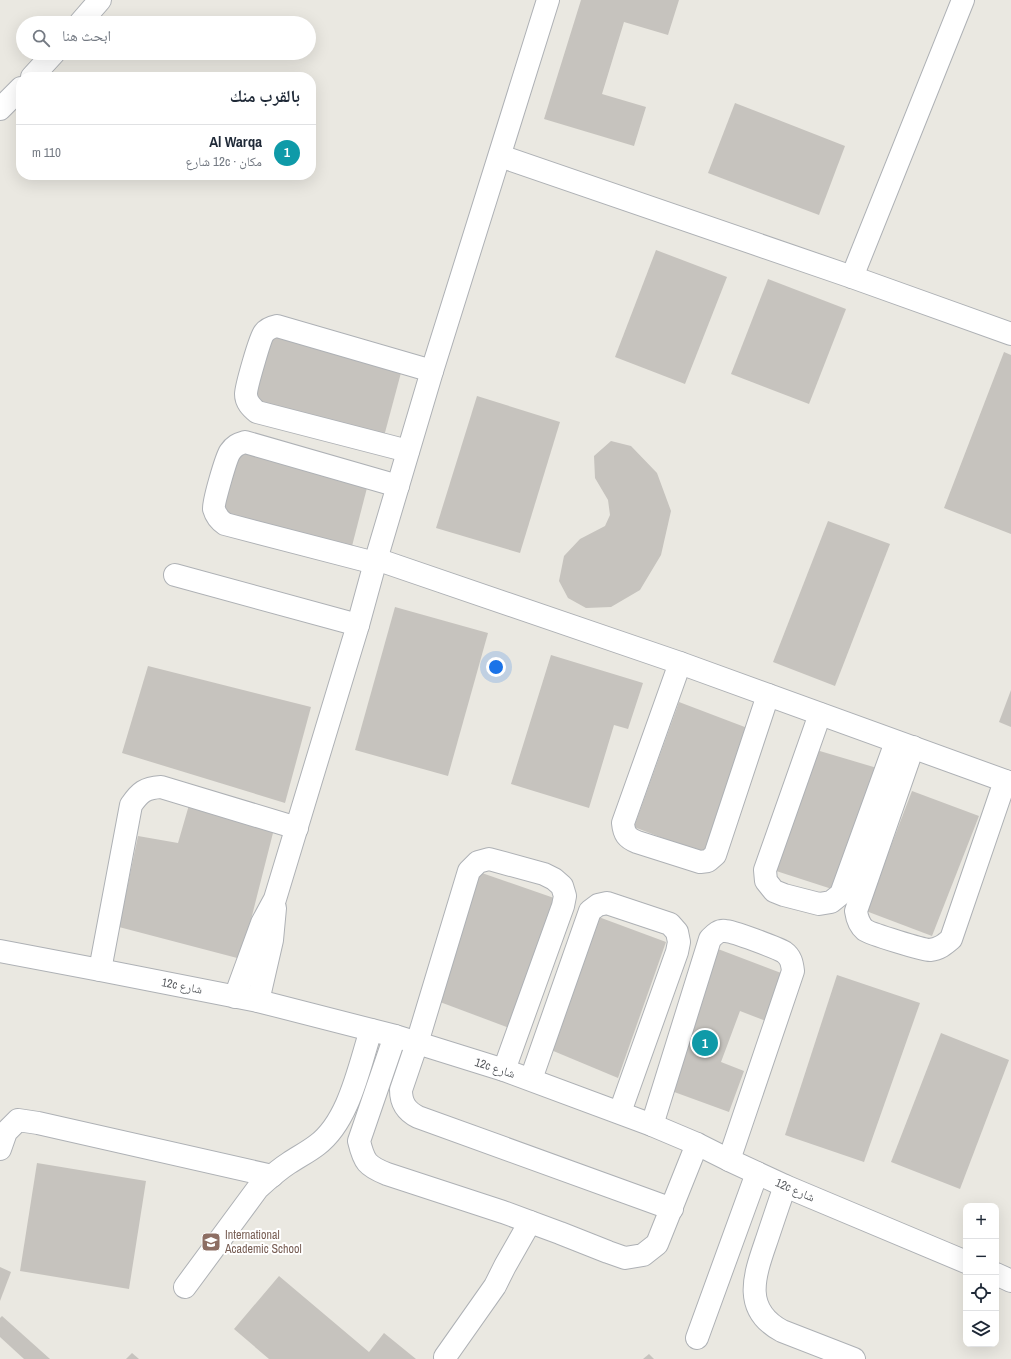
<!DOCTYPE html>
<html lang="ar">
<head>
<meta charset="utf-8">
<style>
  body { margin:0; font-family:"Archivo Narrow","Noto Naskh Arabic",sans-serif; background:#f6f6f7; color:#1f2937; direction:rtl }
  .controls { position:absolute; right:12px; bottom:12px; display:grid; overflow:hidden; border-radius:8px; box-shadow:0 4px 16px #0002 }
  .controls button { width:36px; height:36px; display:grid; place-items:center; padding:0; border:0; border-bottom:1px solid #e0e1e3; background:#fff; color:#1f2937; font:20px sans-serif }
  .you { position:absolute; left:496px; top:667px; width:14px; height:14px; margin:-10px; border:3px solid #fff; border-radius:50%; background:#1a73e8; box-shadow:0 0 0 6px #1a73e833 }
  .badge { display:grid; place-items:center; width:26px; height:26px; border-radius:50%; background:#d34b3e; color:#fff; font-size:13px; font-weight:700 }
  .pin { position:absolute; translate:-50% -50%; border:2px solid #fff; box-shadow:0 1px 4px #0006 }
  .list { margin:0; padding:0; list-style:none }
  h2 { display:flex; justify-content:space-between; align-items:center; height:52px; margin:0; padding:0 16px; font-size:17px }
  h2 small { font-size:13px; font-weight:400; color:#747a83 }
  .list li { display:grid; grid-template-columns:26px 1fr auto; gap:12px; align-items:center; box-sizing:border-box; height:56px; padding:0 16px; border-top:1px solid #e0e1e3 }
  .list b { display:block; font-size:15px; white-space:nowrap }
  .list p { margin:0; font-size:13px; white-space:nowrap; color:#747a83 }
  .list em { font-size:13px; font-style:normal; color:#747a83 }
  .icon { flex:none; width:22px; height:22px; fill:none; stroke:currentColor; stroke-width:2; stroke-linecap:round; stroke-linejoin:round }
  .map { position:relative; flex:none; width:1011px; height:1359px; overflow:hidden; direction:ltr }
  .search { position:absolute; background:#fff; box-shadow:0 4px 16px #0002; left:16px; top:16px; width:300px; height:44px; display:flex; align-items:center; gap:10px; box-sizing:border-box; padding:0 14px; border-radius:22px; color:#747a83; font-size:15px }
  .panel { position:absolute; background:#fff; box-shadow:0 4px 16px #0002; left:16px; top:72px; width:300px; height:108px; border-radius:16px; direction:rtl }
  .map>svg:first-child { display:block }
</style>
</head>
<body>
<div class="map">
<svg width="1011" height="1359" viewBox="0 0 1011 1359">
  <rect width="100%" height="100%" fill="#eae8e1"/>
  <!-- building -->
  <g fill="#c6c3be">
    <path d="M581,0H679L668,35L624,22L602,94L646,107L634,146L544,119Z"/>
    <path d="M735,103L845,146L819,215L708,173Z"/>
    <path d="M656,250L727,277L685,384L615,357Z"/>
    <path d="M768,279L846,309L809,404L731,374Z"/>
    <path d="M269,332L402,369L383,440L251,402Z"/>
    <path d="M1004,352L1011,355V534L944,508Z"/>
    <path d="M477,396L560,422L520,553L436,528Z"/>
    <path d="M611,441L631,446L657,473L671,511L661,555L640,590L611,607L586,608L568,598L559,581L564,556L580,539L605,526L610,515L608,500L595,478L594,456Z"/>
    <path d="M236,451L368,484L351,550L220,513Z"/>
    <path d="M828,521L890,544L835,686L773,662Z"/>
    <path d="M395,607L488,633L448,776L355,750Z"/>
    <path d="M551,655L643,683L628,729L614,725L589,808L511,784Z"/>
    <path d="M148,666L311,707L285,803L122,753Z"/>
    <path d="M1011,690V727L999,722Z"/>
    <path d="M679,702L750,729L707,855L634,827Z"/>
    <path d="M813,749L877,768L835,890L770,869Z"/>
    <path d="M912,791L979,816L932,936L866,911Z"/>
    <path d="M189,805L274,829L241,959L119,927L138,836L178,843Z"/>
    <path d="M479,872L554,898L512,1029L440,1002Z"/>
    <path d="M596,916L666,942L618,1078L551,1050Z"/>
    <path d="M718,949L789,976L771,1023L740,1011L721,1062L744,1071L729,1112L666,1089Z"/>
    <path d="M837,975L920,1003L864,1162L785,1135Z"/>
    <path d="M941,1033L1009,1060L960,1189L891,1162Z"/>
    <path d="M37,1163L146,1181L129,1289L20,1271Z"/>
    <path d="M0,1267L11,1272L0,1301Z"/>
    <path d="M279,1276L369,1352L384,1333L416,1359H269L234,1329Z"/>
    <path d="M2,1316L50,1359H24L0,1337V1318Z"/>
    <path d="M132,1353L139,1359H126Z"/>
    <path d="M649,1354L654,1359H643Z"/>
  </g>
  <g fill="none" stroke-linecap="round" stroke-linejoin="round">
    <!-- minor casing -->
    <g stroke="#aeb1b5" stroke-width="24">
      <g id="minor">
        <path d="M80,23L100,0"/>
        <path d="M32,77L54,53"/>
        <path d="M0,109L21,88"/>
        <path d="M500,156L852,277L1011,334"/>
        <path d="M852,277L963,0"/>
        <path d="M408,451L257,412C251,407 246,402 246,394C246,387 260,338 264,333C267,329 272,327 277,326L432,371"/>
        <path d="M376,559L680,663L1011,783"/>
        <path d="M375,563L225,524C219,520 216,516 214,509C213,503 226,458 230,452C234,446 238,444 245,442L398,486"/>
        <path d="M175,575L358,625"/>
        <path d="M680,663L623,823C624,834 627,838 637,842L700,862L708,861L715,855L768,695"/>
        <path d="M820,714L765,870L766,881L774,891L784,895L819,904L831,902L841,894L896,742"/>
        <path d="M913,747L856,911C857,918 859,925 865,930C871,934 923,950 930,950C939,949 944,945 951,939L1005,781"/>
        <path d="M0,951L100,970L258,1001L395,1036L504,1070L652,1125L697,1144L729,1160L785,1186L966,1262"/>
        <path d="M100,970L131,805C140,792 145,788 161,787L297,828"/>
        <path d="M235,997L262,923L275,899L358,625L375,563L432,371L548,0"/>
        <path d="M258,1001L272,940L275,908"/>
        <path d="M395,1036L359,1141C364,1162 367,1166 387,1174L503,1212L560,1233L608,1252L625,1258L643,1255L657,1244L697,1144"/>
        <path d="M504,1070L563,906L565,896L562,886L554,879L544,874L489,859L478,862L469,871L417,1043L401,1090C401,1103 406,1111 418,1117L672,1209"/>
        <path d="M531,1079L590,911L598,905L607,903L670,924L677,932L679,942L677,952L620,1112"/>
        <path d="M652,1125L710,939C714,935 718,930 725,931C733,931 777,948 784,952C791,957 792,963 793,971L729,1160"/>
        <path d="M0,1149L6,1132L18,1120L38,1123L272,1176"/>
        <path d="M785,1186C779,1203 773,1221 767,1239C755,1274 741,1309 782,1331L854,1359"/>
        <path d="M996,1274L1011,1281"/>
        <path d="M185,1287L258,1188C268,1179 278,1170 289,1163C298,1157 308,1152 317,1145C349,1121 359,1067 371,1030"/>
        <path d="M697,1338L757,1173"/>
        <path d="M445,1357L495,1286L505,1266L530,1222"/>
      </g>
    </g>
    <!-- minor -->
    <use href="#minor" stroke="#fff" stroke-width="22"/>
  </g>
  <!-- icons -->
  <defs>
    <g id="school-square" transform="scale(1)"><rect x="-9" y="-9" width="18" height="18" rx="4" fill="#8d6e63" stroke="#fff"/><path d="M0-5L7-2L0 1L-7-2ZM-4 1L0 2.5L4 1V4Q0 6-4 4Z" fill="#fff"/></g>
  </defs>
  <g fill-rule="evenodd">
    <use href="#school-square" x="211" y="1242"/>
  </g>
  <g text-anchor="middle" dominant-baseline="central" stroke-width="4" stroke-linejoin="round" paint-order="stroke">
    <!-- street labels -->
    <g font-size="12" fill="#595c60" stroke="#fff">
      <text transform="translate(182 986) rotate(11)">12c شارع</text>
      <text transform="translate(495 1068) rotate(18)">12c شارع</text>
      <text transform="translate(795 1190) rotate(23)">12c شارع</text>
    </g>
    <!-- education labels -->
    <g font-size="12" fill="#785e54" stroke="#fff" text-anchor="start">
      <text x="225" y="1235">International<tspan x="225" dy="14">Academic School</tspan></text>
    </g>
  </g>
</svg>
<div class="controls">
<button>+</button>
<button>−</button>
<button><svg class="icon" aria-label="locate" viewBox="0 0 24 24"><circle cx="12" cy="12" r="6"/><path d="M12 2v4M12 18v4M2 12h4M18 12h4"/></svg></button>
<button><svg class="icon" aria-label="layers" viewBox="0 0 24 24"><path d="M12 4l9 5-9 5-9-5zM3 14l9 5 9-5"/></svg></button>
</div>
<div class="you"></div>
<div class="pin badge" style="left:705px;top:1043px;background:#0f9aa8">1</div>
<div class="search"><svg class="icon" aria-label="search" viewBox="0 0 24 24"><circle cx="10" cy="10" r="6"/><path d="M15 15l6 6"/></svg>ابحث هنا</div>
<section class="panel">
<h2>بالقرب منك<small></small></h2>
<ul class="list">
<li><span class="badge" style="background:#0f9aa8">1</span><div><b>Al Warqa</b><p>مكان · 12c شارع</p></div><em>110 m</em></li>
</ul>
</section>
</div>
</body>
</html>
